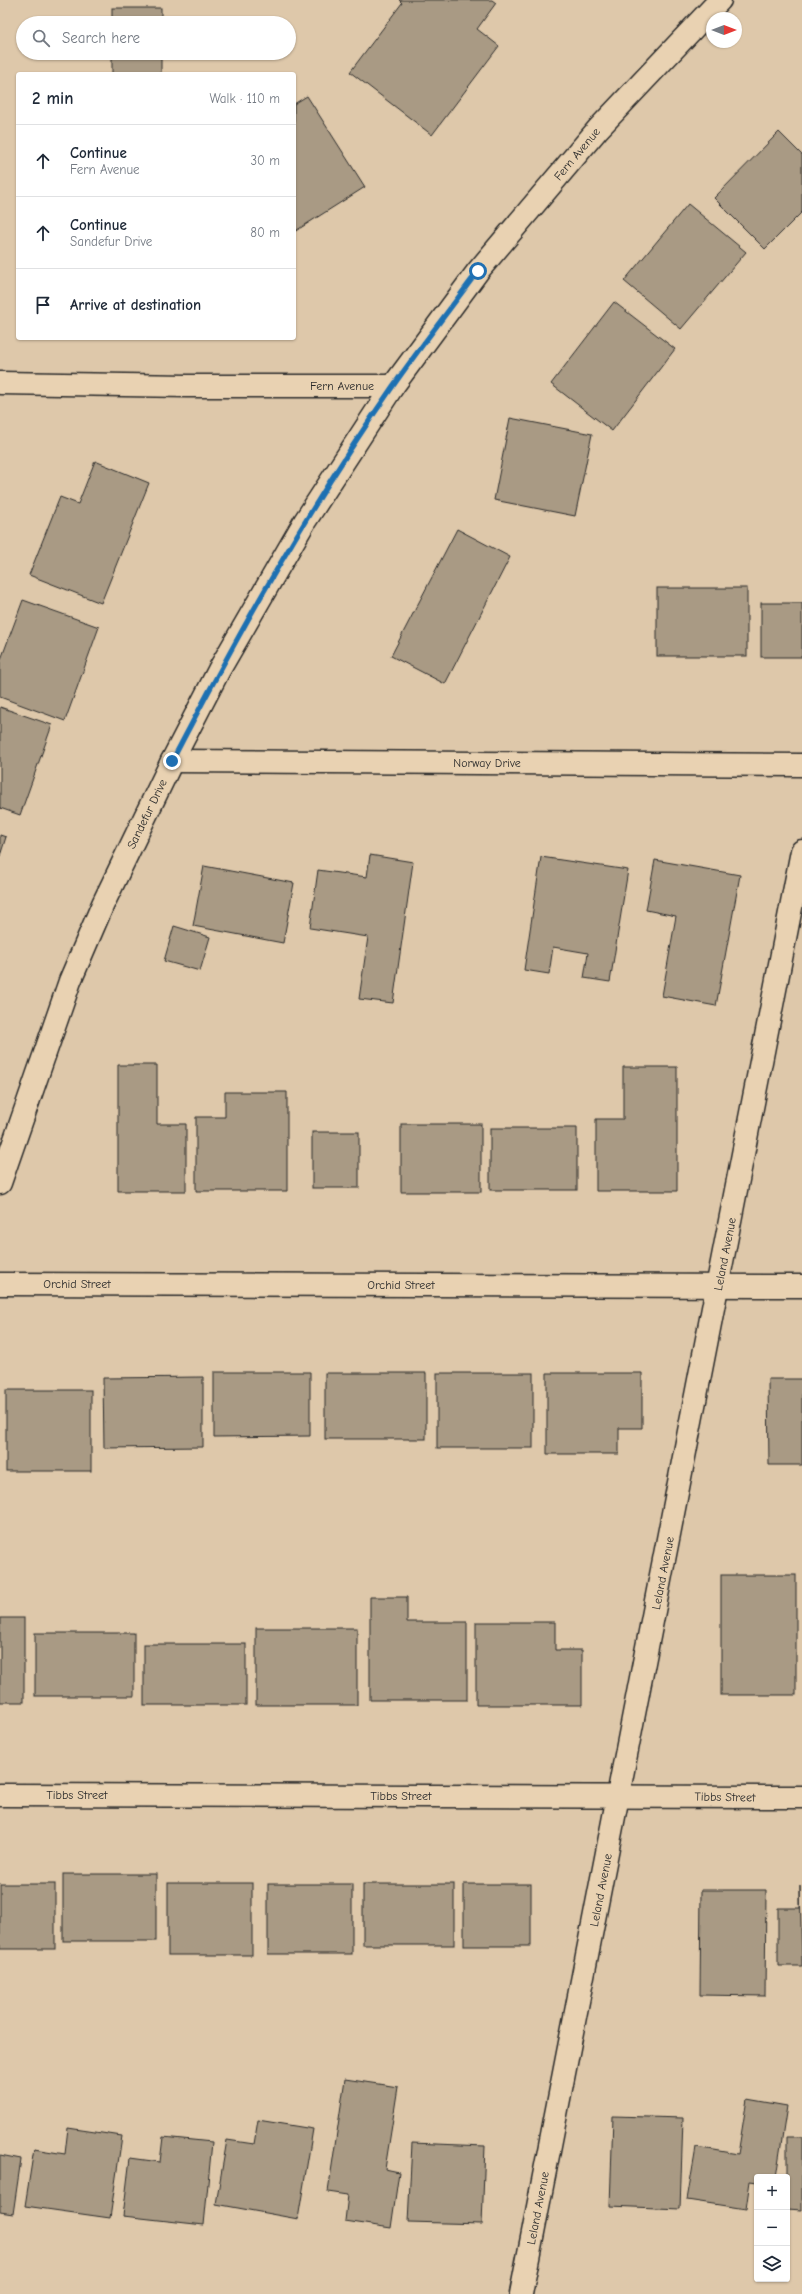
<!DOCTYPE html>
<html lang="en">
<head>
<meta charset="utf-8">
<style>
  body { margin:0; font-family:"Comic Neue",sans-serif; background:#f6f6f7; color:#1f2937 }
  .controls { position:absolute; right:12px; bottom:12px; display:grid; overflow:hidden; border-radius:4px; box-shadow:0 1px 3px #0004 }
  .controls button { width:36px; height:36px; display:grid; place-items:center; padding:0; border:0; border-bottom:1px solid #e0e1e3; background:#fff; color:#1f2937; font:20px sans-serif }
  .compass { position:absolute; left:706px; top:12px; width:36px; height:36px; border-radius:50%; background:#fff; box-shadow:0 1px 3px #0004; rotate:90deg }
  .stop { position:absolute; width:12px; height:12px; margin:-9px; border:3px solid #1f6fb2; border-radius:50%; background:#fff }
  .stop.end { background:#1f6fb2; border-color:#fff; box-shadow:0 1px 4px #0008 }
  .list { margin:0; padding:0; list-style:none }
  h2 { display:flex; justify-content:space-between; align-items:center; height:52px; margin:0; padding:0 16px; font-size:17px }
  h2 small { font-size:13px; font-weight:400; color:#747a83 }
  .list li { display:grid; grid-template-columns:26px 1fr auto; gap:12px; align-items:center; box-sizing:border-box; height:72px; padding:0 16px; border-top:1px solid #e0e1e3 }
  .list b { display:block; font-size:15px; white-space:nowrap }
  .list p { margin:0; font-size:13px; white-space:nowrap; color:#747a83 }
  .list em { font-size:13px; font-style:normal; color:#747a83 }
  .icon { flex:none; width:22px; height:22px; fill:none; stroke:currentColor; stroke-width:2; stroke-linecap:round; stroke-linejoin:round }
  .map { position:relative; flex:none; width:802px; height:2294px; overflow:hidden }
  .search { position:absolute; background:#fff; box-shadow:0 1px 3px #0004; left:16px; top:16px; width:280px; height:44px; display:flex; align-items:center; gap:10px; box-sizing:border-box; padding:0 14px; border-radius:22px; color:#747a83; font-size:15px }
  .panel { position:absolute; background:#fff; box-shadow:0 1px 3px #0004; left:16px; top:72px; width:280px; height:268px; border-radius:4px }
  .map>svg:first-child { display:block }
</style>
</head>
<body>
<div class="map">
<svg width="802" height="2294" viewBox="0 0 802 2294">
  <rect width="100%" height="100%" fill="#dec8aa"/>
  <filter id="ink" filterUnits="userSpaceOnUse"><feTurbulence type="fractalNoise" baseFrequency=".025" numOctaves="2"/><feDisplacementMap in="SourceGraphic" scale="8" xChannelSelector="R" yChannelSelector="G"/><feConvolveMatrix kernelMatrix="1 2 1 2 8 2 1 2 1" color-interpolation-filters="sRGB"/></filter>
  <g filter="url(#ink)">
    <!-- building -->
    <g fill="#a99a84" stroke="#2b2b2b">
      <path d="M399,0H492L496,3L477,29L499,46L432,135L350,72L402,3Z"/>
      <rect x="112" y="8" width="49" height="15"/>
      <rect x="112" y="53" width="49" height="21"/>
      <path d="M307,96L365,187L294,232V104Z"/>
      <path d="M779,132L802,155V212L765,249L714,198Z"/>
      <path d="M688,204L746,252L681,329L624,281Z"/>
      <path d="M614,302L675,349L612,431L551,384Z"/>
      <path d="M510,418L592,434L575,516L494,500Z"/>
      <path d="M95,461L149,483L101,603L29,575L60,497L78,504Z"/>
      <path d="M457,529L510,557L445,684L391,656Z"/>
      <rect x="657" y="588" width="90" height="68"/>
      <path d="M23,600L99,627L65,721L0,697V662Z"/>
      <rect x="761" y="603" width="41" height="54"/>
      <path d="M0,707L52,725L20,815L0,808Z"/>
      <path d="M0,835L6,837L0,856Z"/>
      <path d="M370,855L413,862L393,1003L359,999L368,937L310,928L318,870L367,877Z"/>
      <path d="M541,857L628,870L610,982L584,978L588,953L553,947L549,974L524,970Z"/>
      <path d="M655,860L740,875L716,1006L662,996L676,916L646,910Z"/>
      <path d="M204,866L294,883L283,943L193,926Z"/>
      <path d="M174,926L210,937L200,971L164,961Z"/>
      <path d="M118,1065H157V1124H186V1191H118Z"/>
      <path d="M623,1067H677V1191H596V1119H623Z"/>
      <path d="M225,1092H287V1191H196V1117H225Z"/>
      <rect x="401" y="1124" width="80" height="68"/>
      <rect x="490" y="1128" width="87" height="62"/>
      <rect x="312" y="1132" width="47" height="56"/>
      <path d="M214,1372H310V1436L214,1437Z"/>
      <rect x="325" y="1373" width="101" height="66"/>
      <rect x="437" y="1373" width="96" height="75"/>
      <path d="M547,1373H642V1428H619V1454H547Z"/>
      <path d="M203,1377V1447L104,1448L103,1378Z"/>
      <path d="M768,1379H802V1465H769Z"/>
      <rect x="6" y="1390" width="85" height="81"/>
      <rect x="721" y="1575" width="75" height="120"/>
      <path d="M370,1597H407V1622H467V1700H370Z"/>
      <rect x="0" y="1618" width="24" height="84"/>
      <path d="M476,1622H555V1650H582V1705H476Z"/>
      <rect x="256" y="1628" width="101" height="77"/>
      <rect x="35" y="1633" width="99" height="63"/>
      <rect x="144" y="1644" width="102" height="61"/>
      <rect x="63" y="1874" width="93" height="67"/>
      <rect x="168" y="1883" width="84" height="72"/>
      <rect x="0" y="1884" width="55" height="65"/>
      <rect x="268" y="1884" width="84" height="70"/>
      <rect x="363" y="1884" width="91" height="61"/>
      <rect x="464" y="1884" width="67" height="62"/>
      <path d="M800,1886L802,1966H778V1908H800Z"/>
      <path d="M701,1890H766L765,1996L700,1995Z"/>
      <path d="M345,2079L398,2087L385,2169L399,2172L391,2228L345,2221L348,2195L328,2192Z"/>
      <path d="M747,2099L787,2106L776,2177H757V2182L750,2181L746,2209L687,2200L696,2147L738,2154Z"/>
      <path d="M613,2116L683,2118L680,2209L610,2206Z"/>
      <path d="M258,2120L313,2129L298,2219L216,2204L227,2140L254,2144Z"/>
      <path d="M68,2128L122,2136L110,2218L25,2206L34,2149L65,2154Z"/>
      <path d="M163,2137L212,2142L204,2225L123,2216L130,2158L160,2162Z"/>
      <path d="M787,2137H802V2210L787,2209Z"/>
      <path d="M412,2143L485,2146L482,2224L408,2222Z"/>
      <path d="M0,2155L21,2159L13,2214L0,2212Z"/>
    </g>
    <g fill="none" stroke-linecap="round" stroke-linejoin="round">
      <!-- minor casing -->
      <g stroke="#2b2b2b" stroke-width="25">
        <g id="minor">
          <path d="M172,761L802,765"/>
          <path d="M0,1183L70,981L103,904L172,761L219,670L305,521L393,386"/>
          <path d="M0,1284L802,1286"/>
          <path d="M0,1795L802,1797"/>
          <path d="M521,2294L802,851"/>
        </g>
      </g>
      <!-- tertiary casing -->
      <g stroke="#2b2b2b" stroke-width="25">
        <path id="tertiary" d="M0,383L187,386H393L478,271L598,129L720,0"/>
      </g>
      <!-- minor -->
      <use href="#minor" stroke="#e9d2b2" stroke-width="22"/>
      <!-- tertiary -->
      <use href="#tertiary" stroke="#e9d2b2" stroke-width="22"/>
    </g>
  </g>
  <g fill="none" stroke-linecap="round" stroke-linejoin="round" filter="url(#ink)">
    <!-- route -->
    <path stroke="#1f6fb2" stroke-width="5" d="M172,761C239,632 310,505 393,386C420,347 450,309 478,271"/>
  </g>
  <g text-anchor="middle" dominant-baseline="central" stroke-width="3" stroke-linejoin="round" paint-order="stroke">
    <!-- street labels -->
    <g font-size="12" fill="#2b2b2b" stroke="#e9d2b2">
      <text transform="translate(577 154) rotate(-50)">Fern Avenue</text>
      <text x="342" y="386">Fern Avenue</text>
      <text x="487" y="763">Norway Drive</text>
      <text transform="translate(147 814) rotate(-64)">Sandefur Drive</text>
      <text transform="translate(725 1254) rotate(-79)">Leland Avenue</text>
      <text x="77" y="1284">Orchid Street</text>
      <text x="401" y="1285">Orchid Street</text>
      <text transform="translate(663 1573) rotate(-79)">Leland Avenue</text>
      <text x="77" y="1795">Tibbs Street</text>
      <text x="401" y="1796">Tibbs Street</text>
      <text transform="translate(725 1797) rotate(1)">Tibbs Street</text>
      <text transform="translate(601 1890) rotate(-79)">Leland Avenue</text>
      <text transform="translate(538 2208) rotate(-79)">Leland Avenue</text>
    </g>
  </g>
</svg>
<div class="controls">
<button>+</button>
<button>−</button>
<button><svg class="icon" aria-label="layers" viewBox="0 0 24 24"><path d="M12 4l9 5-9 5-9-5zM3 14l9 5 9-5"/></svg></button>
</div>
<svg class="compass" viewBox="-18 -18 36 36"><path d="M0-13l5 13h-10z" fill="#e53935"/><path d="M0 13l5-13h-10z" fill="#747a83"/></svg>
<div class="stop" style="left:478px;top:271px"></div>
<div class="stop end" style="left:172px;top:761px"></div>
<div class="search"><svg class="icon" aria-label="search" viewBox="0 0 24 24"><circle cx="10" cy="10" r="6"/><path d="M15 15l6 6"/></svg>Search here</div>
<section class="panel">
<h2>2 min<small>Walk · 110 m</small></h2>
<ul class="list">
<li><svg class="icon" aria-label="ahead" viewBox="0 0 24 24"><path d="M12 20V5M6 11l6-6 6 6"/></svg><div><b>Continue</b><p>Fern Avenue</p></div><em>30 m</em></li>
<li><svg class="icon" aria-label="ahead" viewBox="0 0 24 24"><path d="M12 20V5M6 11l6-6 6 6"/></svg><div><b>Continue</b><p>Sandefur Drive</p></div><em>80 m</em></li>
<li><svg class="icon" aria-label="arrive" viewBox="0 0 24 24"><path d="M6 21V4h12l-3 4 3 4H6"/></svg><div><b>Arrive at destination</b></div></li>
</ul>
</section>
</div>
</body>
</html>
